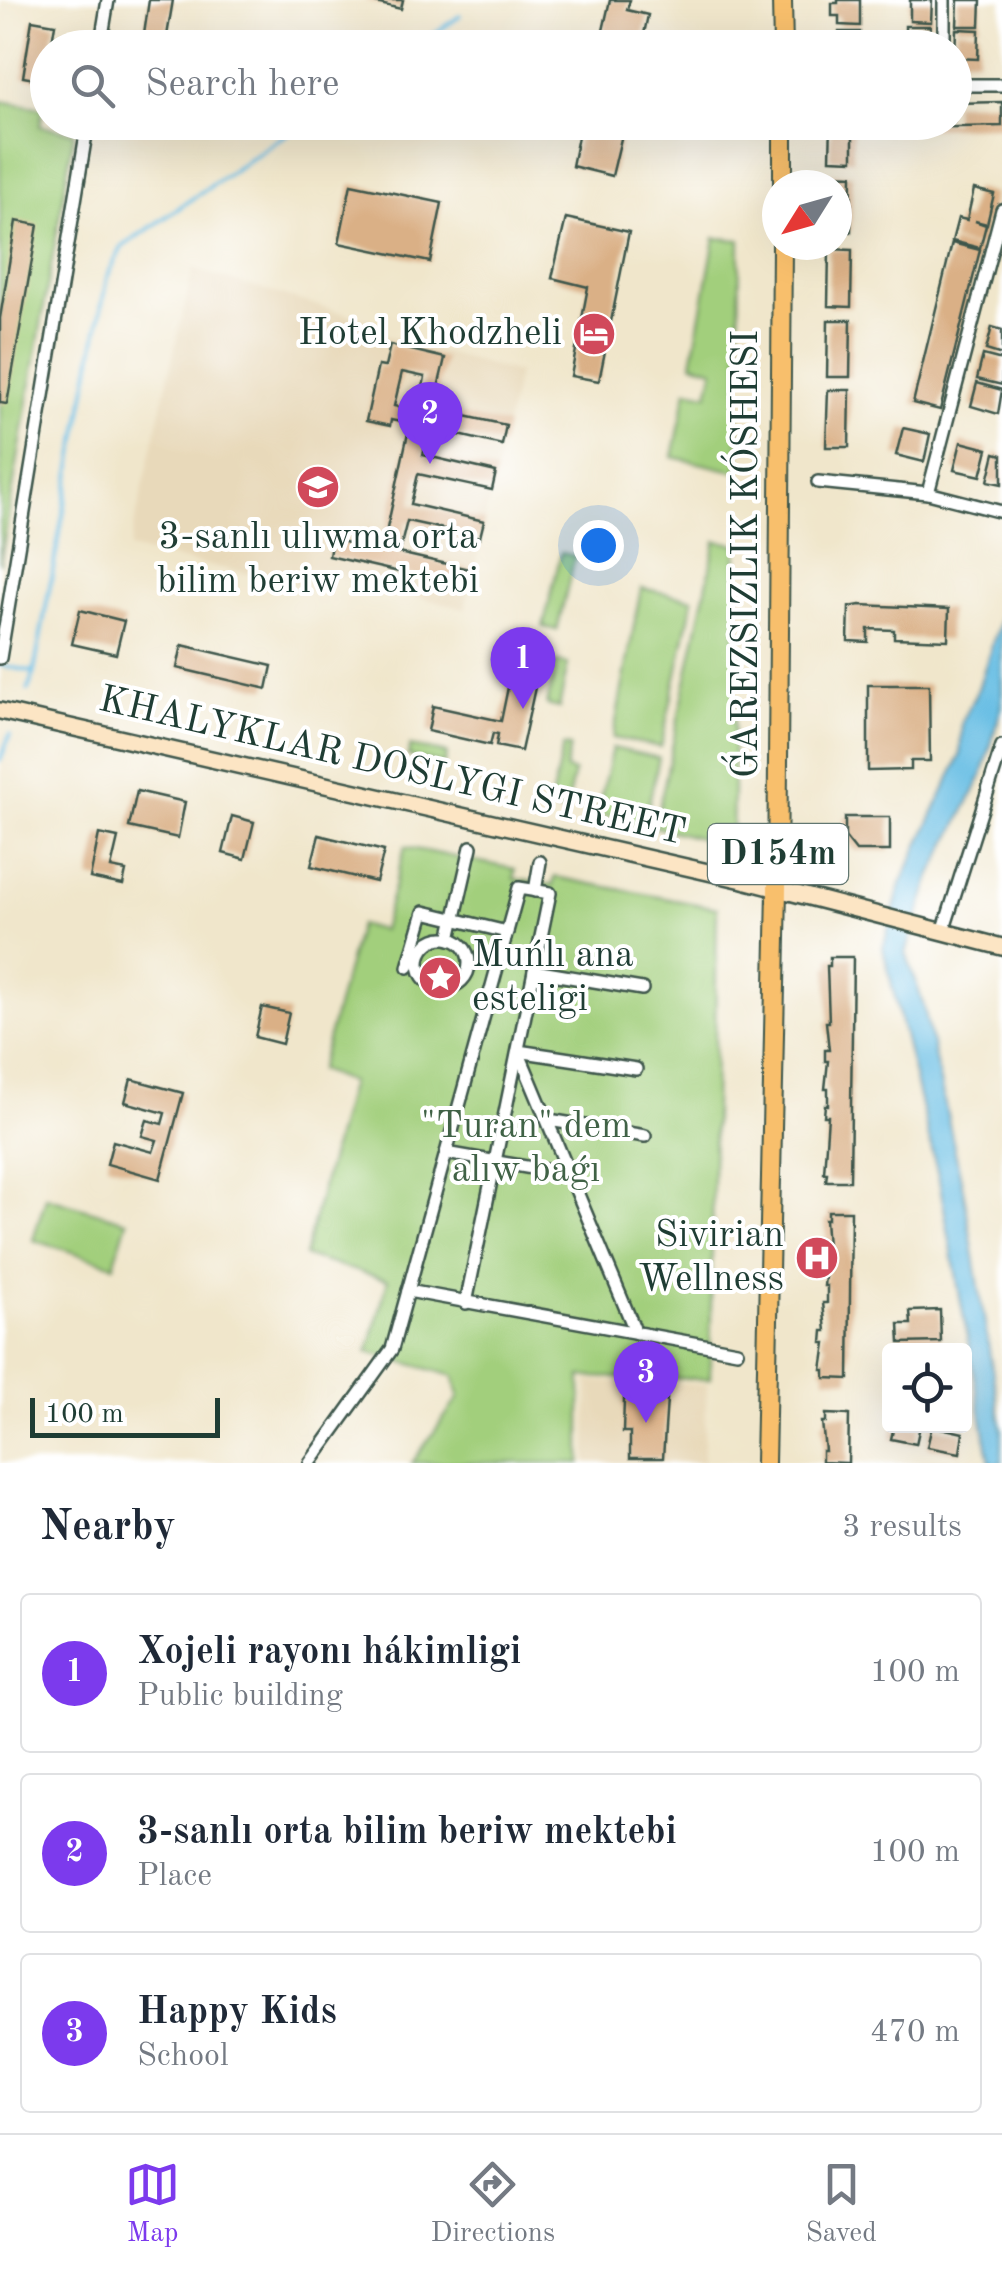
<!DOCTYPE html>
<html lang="en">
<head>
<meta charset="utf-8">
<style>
  body { margin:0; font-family:"Old Standard TT",serif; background:#f2f2f3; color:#1f2937 }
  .controls { position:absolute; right:30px; bottom:30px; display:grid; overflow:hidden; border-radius:10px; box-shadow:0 10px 40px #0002 }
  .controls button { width:90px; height:90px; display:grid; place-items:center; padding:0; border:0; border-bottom:2px solid #e0e1e3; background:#fff; color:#1f2937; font:50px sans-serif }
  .compass { position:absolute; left:762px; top:170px; width:90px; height:90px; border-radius:50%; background:#fff; box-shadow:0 10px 40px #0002; rotate:233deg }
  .scale { position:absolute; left:30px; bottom:25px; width:190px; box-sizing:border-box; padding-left:10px; border:5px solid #1f3d34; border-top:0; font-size:28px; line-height:35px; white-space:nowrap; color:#1f3d34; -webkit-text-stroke:8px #fff; paint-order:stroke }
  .you { position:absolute; left:598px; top:545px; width:35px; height:35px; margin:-25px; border:8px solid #fff; border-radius:50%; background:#1a73e8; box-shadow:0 0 0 15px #1a73e833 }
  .badge { display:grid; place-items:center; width:65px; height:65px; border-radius:50%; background:#7c3aed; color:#fff; font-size:32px; font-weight:700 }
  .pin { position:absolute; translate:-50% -82px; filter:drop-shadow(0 2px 5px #0008) }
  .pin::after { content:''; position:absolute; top:52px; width:35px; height:30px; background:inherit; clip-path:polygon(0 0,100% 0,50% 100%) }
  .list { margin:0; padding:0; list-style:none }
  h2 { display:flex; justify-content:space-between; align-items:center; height:130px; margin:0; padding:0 40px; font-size:42px }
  h2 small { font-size:32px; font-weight:400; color:#747a83 }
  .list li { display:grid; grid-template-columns:65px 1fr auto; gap:30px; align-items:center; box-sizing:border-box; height:160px; margin:0 20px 20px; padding:0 20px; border:2px solid #e0e1e3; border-radius:10px }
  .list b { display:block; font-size:38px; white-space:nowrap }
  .list p { margin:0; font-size:32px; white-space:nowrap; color:#747a83 }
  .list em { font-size:32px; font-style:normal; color:#747a83 }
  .icon { flex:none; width:55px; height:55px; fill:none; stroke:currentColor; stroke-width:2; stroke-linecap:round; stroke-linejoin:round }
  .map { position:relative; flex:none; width:1002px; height:1463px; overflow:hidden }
  .search { position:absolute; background:#fff; box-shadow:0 10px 40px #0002; left:30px; right:30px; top:30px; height:110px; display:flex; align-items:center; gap:25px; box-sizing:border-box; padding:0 35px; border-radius:55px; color:#747a83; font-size:38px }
  .sheet { height:670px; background:#fff }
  nav { display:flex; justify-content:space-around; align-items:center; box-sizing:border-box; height:140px; border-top:2px solid #e0e1e3; background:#fff; font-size:28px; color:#747a83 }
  nav a { display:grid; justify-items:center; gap:5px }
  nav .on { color:#7c3aed }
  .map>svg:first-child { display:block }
</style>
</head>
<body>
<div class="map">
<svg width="1002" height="1463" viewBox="0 0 1002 1463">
  <rect width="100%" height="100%" fill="#fff"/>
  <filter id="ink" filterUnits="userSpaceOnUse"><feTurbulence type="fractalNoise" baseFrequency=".01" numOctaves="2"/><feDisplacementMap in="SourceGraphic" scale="20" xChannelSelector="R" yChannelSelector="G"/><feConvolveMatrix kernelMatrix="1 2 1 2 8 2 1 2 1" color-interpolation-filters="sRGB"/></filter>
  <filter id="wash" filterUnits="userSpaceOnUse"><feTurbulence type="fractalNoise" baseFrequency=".0048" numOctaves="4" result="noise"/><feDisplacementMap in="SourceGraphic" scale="40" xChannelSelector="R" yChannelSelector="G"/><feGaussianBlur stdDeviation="2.25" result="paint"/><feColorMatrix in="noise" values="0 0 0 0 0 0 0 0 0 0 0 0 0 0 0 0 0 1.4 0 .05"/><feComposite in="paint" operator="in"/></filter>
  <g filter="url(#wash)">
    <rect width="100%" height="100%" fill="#f0e6cb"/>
    <!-- built -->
    <g fill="#e8d9ba">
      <path d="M193,269L377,323V333L518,373L465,609L303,567L298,584L129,549Z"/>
      <path d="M588,1381L707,1384L703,1463H587Z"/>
    </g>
    <!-- green -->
    <g fill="#a2cf7c" stroke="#608658" stroke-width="2.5">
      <path d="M0,101L43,108L40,126L74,132L0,564Z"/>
      <path d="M715,238L740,240L738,472L673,457L687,390L708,394L714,369L692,363Z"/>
      <path d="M716,541L737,544L732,846L655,827Z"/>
      <path d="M561,553L575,556L557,630L543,627Z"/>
      <path d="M641,588L693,599L661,747L613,738Z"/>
      <path d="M556,662L568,664L559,708L547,705Z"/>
      <path d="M410,746L447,754L444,764L408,756Z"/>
      <path d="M563,746L570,747L565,769L574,772L565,812L549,808Z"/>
      <path d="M612,748L659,758L644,825L597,814Z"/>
      <path d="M405,847L515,869L514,879L553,885L555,877L717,908L710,1379L581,1377V1463H412L459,1397L454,1376L368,1352L388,1280L304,1256L350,1082L319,1070L359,925L382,930Z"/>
      <path d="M46,1197L127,1221L114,1265L33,1240Z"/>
    </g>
    <!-- water -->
    <path fill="#67bee4" stroke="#437e8c" stroke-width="2.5" d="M1002,613V706L982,776L931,877L906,953L923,1003L964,1193L1002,1430V1463H990L939,1180L883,948L901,884L960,756L962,722L978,689Z"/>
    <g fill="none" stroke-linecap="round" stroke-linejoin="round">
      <!-- stream -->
      <g stroke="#67bee4" stroke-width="4">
        <path d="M413,48L460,16"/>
        <path d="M0,665L34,672"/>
        <path d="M28,690L34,672L107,277L122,247L304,122"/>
        <path d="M0,760L10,735"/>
      </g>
    </g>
    <g id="blocks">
      <!-- building -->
      <g fill="#dab086" fill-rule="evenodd">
        <path d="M149,0H173L165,48H142Z"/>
        <path d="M363,0H403L401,9Z"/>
        <path d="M610,0H630L627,10L648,15L641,48H599Z"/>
        <path d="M838,0H860V26L839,25V16H832V3H838Z"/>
        <path d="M910,0H932L931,22L910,21Z"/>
        <path d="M958,0H981L980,26H957Z"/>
        <path d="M32,20L55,24L51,48H48L46,81L23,77Z"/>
        <rect x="905" y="26" width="25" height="18"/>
        <path d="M956,29L979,30L978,59L955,58Z"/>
        <path d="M839,32H860V48H832V42H838Z"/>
        <path d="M229,38L264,44L263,48H227Z"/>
        <path d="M1002,102V126L870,129V122H954V103Z"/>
        <path d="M581,122H625L612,176L572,166Z"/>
        <path d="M831,122H853V160L830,159Z"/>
        <path d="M830,174L852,175L851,232L837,231V185H829Z"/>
        <path d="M351,184L442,203L430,262L339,243Z"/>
        <path d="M974,189L994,194L987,224L975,221L986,225L980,248L952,241L958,218L967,220Z"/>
        <path d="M566,218L629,232L599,381L571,376L588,287L552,278Z"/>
        <path d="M16,221L38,225L7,404L0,403V318Z"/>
        <path d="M952,243L980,250L940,410L913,403Z"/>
        <path d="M829,249L852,250L851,307L828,306Z"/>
        <path d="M828,320H851L850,377H827Z"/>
        <path d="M992,327L1002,330V355L986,350Z"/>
        <path d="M390,345L445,358L433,409L506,425L502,445L429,428L423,455L496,472L492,490L418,474L411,504L484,521L480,537L407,521L399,553L473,570L469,588L329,556L332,539L382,551L410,424L391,420L390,426L366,421L378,366L385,367ZM402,372L425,377L419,407L414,406L413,410L394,406Z"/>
        <path d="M983,355L1002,360V385L977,379Z"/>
        <path d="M977,383L1002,390L998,414L971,406Z"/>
        <path d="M828,390H850L849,447H826Z"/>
        <path d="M903,428L930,434L924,462L896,455Z"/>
        <path d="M961,442L988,449L981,476L954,470Z"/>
        <path d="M995,453L1002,455V484L988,481Z"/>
        <path d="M860,605L949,609L948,640L894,638V630L868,629V642L848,641L849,607Z"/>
        <path d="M80,610L124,621L116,654L72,644Z"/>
        <path d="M182,645L272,666L267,689L177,668Z"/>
        <path d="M512,668L538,674L521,751L496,746L498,734L493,733L490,745L428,731L433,706L501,721Z"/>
        <path d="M868,685H929L930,761H911V770L868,771Z"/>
        <path d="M137,791L185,802L178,838L129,827Z"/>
        <path d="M232,816L254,822L245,859L223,853Z"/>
        <path d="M845,817H890V851H856L845,837Z"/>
        <path d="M99,834L118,838L111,868L126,871L123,885L90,878Z"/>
        <path d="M319,835L384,851L376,882L311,866Z"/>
        <path d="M830,957H853L850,1181H826L827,1173H824L828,1116H824L825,1105H828V1089H825L828,1061H825V1050H829L826,1022H829L827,966H830Z"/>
        <path d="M262,1007L289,1013L282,1044L255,1037Z"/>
        <path d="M131,1079L183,1093L160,1179L107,1164L113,1141L153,1152L157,1140L142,1136L147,1120L162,1124L165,1113L125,1102Z"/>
        <path d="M828,1211H851L849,1379L825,1378V1370H822L826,1343H822L823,1331H826L823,1303H827V1286H824L827,1259L824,1258V1247H827L825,1219H828Z"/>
        <path d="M940,1310L941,1342L900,1343L899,1324H911L910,1311Z"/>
        <path d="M624,1399H667L663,1458H630V1432H623Z"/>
        <path d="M826,1414L849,1415L848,1463L822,1462V1451H825L822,1422H826Z"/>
        <path d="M894,1426H920L916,1444L891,1439Z"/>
        <path d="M932,1426L963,1433L960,1453L927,1447Z"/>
      </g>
    </g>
  </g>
  <g filter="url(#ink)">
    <use href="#blocks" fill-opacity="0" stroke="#3e564b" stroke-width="2.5"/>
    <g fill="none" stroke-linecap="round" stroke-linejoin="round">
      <!-- street casing -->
      <g stroke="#3e564b" stroke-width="16">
        <g id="street">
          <path d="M100,48L108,0"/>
          <path d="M944,48V0"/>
          <path d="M954,85H1002"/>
          <path d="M818,482L928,493L1002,512"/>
          <path d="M928,493L1002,210"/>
          <path d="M0,658L88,122"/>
          <path d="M535,891L540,862"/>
          <path d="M943,932L1002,746"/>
          <circle cx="444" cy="963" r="25"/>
          <path d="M450,939L471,847"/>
          <path d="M408,967L424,912L507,932"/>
          <path d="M534,971L642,989"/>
          <path d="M518,1051L636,1333"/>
          <path d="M518,1051L636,1069"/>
          <path d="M549,1120L645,1136"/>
          <path d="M446,1153L572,1175"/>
          <path d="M408,1291L737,1351"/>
          <path d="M310,1463L392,1349L519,888L550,893L466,1303"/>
        </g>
      </g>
      <!-- secondary casing -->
      <g stroke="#3e564b" stroke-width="20">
        <path id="secondary" d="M0,711L743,880L1002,947"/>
      </g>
      <!-- primary casing -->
      <g stroke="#3e564b" stroke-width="22">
        <g id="primary">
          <path d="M782,0L783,48"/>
          <path d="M783,185V122"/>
          <path d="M765,1463L777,890L782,245"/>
        </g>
      </g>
      <!-- street -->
      <use href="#street" stroke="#fff" stroke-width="11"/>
      <!-- secondary -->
      <use href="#secondary" stroke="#fce5c4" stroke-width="15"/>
      <!-- primary -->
      <use href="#primary" stroke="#f8bf6c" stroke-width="18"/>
    </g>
  </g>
  <!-- icons -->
  <defs>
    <g id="hotel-disc" transform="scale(2.25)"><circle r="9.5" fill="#d1495b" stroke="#fff"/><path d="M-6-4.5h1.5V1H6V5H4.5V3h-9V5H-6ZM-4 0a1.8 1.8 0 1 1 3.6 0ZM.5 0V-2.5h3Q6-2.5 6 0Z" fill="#fff"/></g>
    <g id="school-disc" transform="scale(2.25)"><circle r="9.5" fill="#d1495b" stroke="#fff"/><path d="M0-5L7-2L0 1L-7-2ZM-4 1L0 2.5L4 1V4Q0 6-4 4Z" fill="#fff"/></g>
    <g id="sight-disc" transform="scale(2.25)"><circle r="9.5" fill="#d1495b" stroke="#fff"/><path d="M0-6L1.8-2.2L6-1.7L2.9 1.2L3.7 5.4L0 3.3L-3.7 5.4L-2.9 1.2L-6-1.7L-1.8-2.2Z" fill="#fff"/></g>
    <g id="hospital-disc" transform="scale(2.25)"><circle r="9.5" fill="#d1495b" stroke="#fff"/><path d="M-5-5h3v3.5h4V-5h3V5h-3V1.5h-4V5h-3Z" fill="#fff"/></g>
  </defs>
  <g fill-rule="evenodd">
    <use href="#hotel-disc" x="594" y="334"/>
    <use href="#school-disc" x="318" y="487"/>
    <use href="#sight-disc" x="440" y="978"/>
    <use href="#hospital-disc" x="817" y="1258"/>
  </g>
  <g text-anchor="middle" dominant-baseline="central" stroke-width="8" stroke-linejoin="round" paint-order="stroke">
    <!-- shield labels -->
    <rect fill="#fff" stroke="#627771" stroke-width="2.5" x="708" y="824" width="140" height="60" rx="8"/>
    <g font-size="35" font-weight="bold" fill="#1f3d34">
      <text x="778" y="854">D154m</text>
    </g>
    <!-- poi labels -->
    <g font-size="38" fill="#1f3d34" stroke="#fff" text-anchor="end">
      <text x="562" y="334">Hotel Khodzheli</text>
      <text x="318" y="538" text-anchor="middle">3-sanlı ulıwma orta<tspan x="318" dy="44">bilim beriw mektebi</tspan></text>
      <text x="472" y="956" text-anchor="start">Muńlı ana<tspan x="472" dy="44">esteligi</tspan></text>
      <text x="784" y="1236">Sivirian<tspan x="784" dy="44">Wellness</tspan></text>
    </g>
    <!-- street labels -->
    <g font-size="38" fill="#1f3d34" stroke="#fff">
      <text transform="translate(747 554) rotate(-90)">ǴAREZSIZLIK KÓSHESI</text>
      <text transform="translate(392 767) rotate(13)">KHALYKLAR DOSLYGI STREET</text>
    </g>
    <!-- park labels -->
    <g font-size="38" fill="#406246" stroke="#fff">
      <text x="526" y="1127">"Turan" dem<tspan x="526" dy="44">alıw baǵı</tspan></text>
    </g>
  </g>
</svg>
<div class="controls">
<button><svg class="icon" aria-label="locate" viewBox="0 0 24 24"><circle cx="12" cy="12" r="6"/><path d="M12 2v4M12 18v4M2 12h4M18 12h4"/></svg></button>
</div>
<svg class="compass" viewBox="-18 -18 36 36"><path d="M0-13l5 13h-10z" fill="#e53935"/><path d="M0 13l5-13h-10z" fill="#747a83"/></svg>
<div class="scale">100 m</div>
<div class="you"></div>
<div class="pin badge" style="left:523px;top:709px">1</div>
<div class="pin badge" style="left:430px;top:464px">2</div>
<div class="pin badge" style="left:646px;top:1423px">3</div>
<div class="search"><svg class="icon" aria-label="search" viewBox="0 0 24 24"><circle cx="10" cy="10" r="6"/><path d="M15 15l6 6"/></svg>Search here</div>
</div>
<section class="sheet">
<h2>Nearby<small>3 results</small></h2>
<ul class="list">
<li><span class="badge">1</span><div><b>Xojeli rayonı hákimligi</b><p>Public building</p></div><em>100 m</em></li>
<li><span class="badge">2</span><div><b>3-sanlı orta bilim beriw mektebi</b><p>Place</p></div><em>100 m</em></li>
<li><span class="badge">3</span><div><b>Happy Kids</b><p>School</p></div><em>470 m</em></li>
</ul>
</section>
<nav>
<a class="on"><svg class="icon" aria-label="map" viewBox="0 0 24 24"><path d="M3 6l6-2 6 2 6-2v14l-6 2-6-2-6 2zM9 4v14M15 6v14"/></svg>Map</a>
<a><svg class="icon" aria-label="directions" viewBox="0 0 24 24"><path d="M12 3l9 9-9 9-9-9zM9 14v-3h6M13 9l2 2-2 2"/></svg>Directions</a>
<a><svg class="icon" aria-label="saved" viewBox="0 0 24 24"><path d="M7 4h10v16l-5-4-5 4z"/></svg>Saved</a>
</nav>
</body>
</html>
